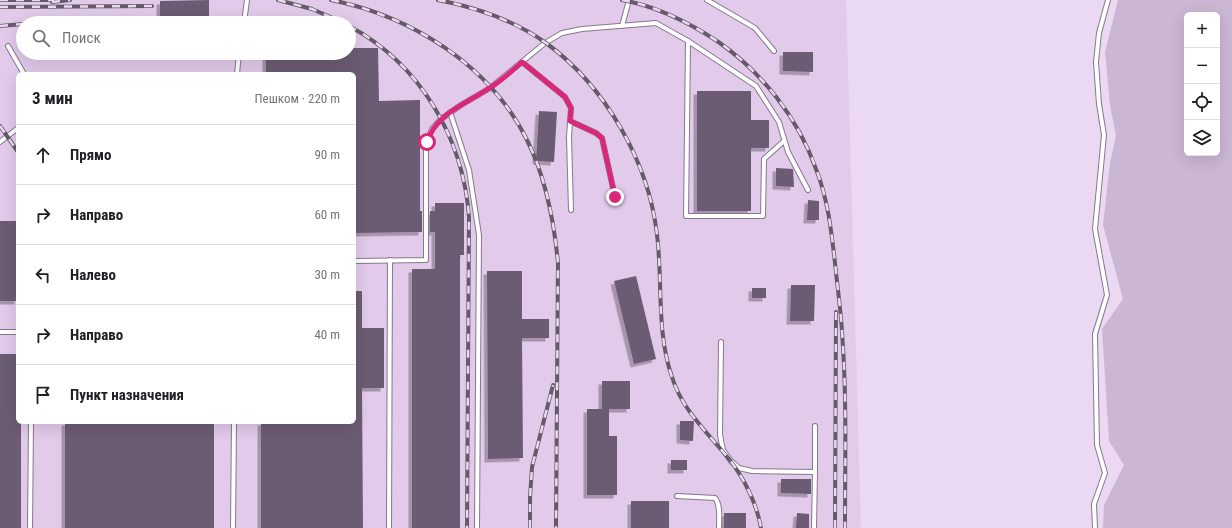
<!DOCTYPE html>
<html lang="ru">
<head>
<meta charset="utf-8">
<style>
  body { margin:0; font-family:"Roboto Condensed",sans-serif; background:#f2f2f2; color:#202124 }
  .controls { position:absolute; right:12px; top:12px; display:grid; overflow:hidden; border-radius:6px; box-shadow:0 4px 16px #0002 }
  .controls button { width:36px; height:36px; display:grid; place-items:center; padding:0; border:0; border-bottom:1px solid #e0e0e0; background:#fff; color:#202124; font:20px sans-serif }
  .stop { position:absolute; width:12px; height:12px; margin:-9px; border:3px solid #db2777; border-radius:50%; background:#fff }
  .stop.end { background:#db2777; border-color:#fff; box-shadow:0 1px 4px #0008 }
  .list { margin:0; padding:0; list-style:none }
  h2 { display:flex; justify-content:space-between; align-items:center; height:52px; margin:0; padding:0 16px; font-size:17px }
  h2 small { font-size:13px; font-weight:400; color:#757577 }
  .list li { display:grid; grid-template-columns:26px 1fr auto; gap:12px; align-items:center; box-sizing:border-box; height:60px; padding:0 16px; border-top:1px solid #e0e0e0 }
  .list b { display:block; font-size:15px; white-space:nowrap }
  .list em { font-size:13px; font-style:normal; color:#757577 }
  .icon { flex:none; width:22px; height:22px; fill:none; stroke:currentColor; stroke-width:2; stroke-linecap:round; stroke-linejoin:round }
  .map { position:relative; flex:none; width:1232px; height:528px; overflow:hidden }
  .search { position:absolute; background:#fff; box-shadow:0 4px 16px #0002; left:16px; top:16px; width:340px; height:44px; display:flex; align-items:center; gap:10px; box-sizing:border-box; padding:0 14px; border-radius:22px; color:#757577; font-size:15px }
  .panel { position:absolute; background:#fff; box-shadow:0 4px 16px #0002; left:16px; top:72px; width:340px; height:352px; border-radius:6px }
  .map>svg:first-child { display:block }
</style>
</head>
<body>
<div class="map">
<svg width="1232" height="528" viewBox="0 0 1232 528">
  <defs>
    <filter id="shadow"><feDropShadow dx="-3.5" dy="3.5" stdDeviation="0" flood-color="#0004"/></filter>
  </defs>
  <rect width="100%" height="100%" fill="#ebd8f3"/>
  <!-- built -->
  <path fill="#e1caea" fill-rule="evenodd" d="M0,0H846L861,528H0ZM23,23H349V53H23ZM18,74H354V422H18Z"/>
  <!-- green -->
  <path fill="#cbb6d3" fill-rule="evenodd" d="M1118,0H1232V528H1103L1104,505L1124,465L1109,441L1102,329L1123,299L1103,225L1110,163L1116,136L1110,105L1105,52ZM1187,15H1217V153H1187Z"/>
  <!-- building -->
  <g fill="#6c5c73" filter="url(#shadow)">
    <path d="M209,0V17H160V1Z"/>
    <path d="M349,48H378L379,101L420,100V211H422V232L354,233V74H266V53H349Z"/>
    <path d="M783,52H813V72L783,71Z"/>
    <path d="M697,91H751V120H769V148H751V211H697Z"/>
    <path d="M539,111L557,112L554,162L536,161Z"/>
    <path d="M776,168L793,169L794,187L776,186Z"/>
    <path d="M808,200L819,201V220H807Z"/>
    <path d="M435,203H464V255H460V528H412V269H435V232H430V211H435Z"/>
    <rect x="0" y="221" width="18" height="80"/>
    <path d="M487,271H522V319H549V338H522L523,458L488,459Z"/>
    <path d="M636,276L656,359L634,364L614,281Z"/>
    <path d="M791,285H815L814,321H790Z"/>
    <rect x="752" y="288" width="14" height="10"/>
    <path d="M354,291H362V328H384V388H362L363,528H261V422H354Z"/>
    <path d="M0,354H18V422H21V528H0Z"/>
    <path d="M602,381H630V409H609V436H617V495H587V409H602Z"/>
    <path d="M680,421H694L693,441L680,440Z"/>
    <rect x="65" y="422" width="149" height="106"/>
    <rect x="671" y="460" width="16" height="10"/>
    <path d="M781,479H811V494L781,493Z"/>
    <rect x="631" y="501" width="38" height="27"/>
    <rect x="724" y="513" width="22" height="15"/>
    <path d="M797,513L809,514V528H796Z"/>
  </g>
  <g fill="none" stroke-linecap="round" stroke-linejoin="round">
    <!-- lane casing -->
    <g stroke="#88778f" stroke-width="6">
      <g id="lane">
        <path d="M707,0L755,28L774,51"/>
        <path d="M244,23L247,0"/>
        <path d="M622,26L629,0"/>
        <path d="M688,41L756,86L779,122L788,152L808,190"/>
        <path d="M8,46L24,74"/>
        <path d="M522,62L565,97L571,108L569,137L571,210"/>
        <path d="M237,74L239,53"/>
        <path d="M450,112L469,170L479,235L477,528"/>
        <path d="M570,121L596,133L602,138L615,197"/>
        <path d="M0,142L18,128"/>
        <path d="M354,261L426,260V149L427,142L432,129L441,119L461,105L490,88L545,43L562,33L582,29L656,23L688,41L686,216H763L764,159L784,141"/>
        <path d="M0,332H18"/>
        <path d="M721,342L720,435L723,450L731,461L739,468L752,471L815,472L814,528"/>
        <path d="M815,472V426"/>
        <path d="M677,496L715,498C721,505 719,519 719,528"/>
        <path d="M30,528L31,422"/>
        <path d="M233,528L234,422"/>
        <path d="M389,528L390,260"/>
        <path d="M1095,528L1094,504L1105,473L1097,445L1095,334L1107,295L1095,229L1104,135L1099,104L1096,62L1099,33L1108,0"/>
      </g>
    </g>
    <!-- lane -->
    <use href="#lane" stroke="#fff" stroke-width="4"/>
    <!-- rail casing -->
    <g stroke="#645a68" stroke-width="4">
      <g id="rail">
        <path d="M0,0H54"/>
        <path d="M278,0L312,9L344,23"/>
        <path d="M331,0C411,16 490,65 527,140C546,178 554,221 558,263L556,528"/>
        <path d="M438,0C475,7 515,21 546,43C605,86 649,162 657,235C663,282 656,331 672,377C682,410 708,433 729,459C744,478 757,504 761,528"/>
        <path d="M622,0C656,6 688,22 717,41C762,72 798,118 816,169C829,202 832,237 836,272C838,292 841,312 842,332C847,397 845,463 845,528"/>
        <path d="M52,2L70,0"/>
        <path d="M0,7L152,6"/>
        <path d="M91,23L206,22"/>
        <path d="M0,26L23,24"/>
        <path d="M349,26C420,64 463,137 469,217L467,528"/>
        <path d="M0,126L18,152"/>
        <path d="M530,528V498L532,467L553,385"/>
        <path d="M835,528L836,312"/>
      </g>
    </g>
    <!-- rail -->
    <use href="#rail" stroke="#ebd8f3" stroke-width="2.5" stroke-dasharray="8" stroke-linecap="butt"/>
  </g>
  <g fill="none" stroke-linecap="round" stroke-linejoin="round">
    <!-- route -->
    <path stroke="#db2777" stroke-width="5" d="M427,142C436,113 468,103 491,87C502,80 512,71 522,62L565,97L571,108L570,121L596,133L602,138L615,197"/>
  </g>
</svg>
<div class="controls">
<button>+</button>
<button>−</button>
<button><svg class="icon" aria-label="locate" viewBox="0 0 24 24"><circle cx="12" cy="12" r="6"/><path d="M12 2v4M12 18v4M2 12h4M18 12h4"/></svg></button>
<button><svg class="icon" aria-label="layers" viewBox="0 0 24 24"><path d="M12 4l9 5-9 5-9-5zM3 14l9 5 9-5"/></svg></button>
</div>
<div class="stop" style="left:427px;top:142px"></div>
<div class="stop end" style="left:615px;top:197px"></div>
<div class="search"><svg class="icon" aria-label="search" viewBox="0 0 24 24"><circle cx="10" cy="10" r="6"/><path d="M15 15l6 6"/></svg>Поиск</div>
<section class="panel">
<h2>3 мин<small>Пешком · 220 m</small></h2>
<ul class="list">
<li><svg class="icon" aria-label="ahead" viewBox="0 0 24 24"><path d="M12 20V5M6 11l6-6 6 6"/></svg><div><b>Прямо</b></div><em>90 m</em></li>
<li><svg class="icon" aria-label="right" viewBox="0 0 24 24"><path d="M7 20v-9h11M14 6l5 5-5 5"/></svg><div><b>Направо</b></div><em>60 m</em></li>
<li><svg class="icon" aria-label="left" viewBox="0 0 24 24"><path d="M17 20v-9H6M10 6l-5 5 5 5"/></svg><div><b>Налево</b></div><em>30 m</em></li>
<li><svg class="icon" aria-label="right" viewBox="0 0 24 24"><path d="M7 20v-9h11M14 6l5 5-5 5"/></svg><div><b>Направо</b></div><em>40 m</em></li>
<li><svg class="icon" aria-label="arrive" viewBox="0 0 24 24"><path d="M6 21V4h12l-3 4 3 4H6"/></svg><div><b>Пункт назначения</b></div></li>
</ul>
</section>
</div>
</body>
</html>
